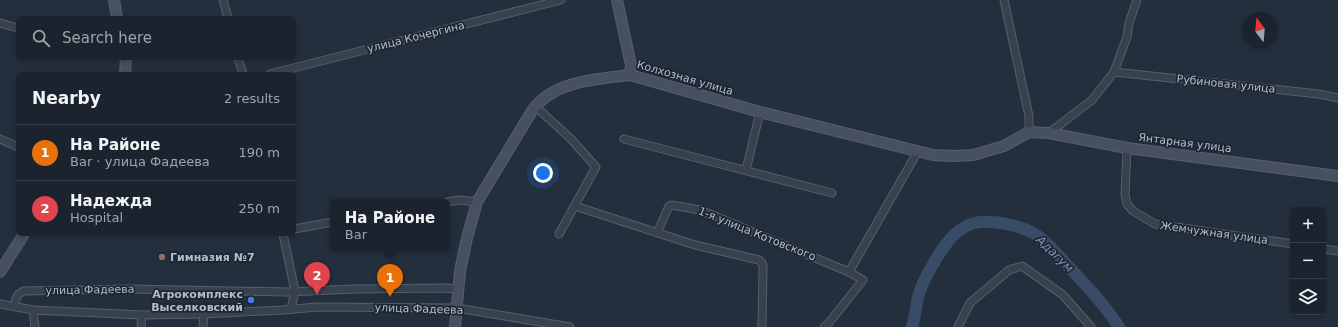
<!DOCTYPE html>
<html lang="en">
<head>
<meta charset="utf-8">
<style>
  body { margin:0; font-family:"DejaVu Sans",sans-serif; background:#282f3a; color:#f1f3f6 }
  .controls { position:absolute; right:12px; bottom:12px; display:grid; overflow:hidden; border-radius:6px; box-shadow:0 2px 6px #0003 }
  .controls button { width:36px; height:36px; display:grid; place-items:center; padding:0; border:0; border-bottom:1px solid #39404a; background:#1b232e; color:#f1f3f6; font:20px sans-serif }
  .compass { position:absolute; left:1242px; top:12px; width:36px; height:36px; border-radius:50%; background:#1b232e; box-shadow:0 2px 6px #0003; rotate:344deg }
  .you { position:absolute; left:543px; top:173px; width:14px; height:14px; margin:-10px; border:3px solid #fff; border-radius:50%; background:#1a73e8; box-shadow:0 0 0 6px #1a73e833 }
  .badge { display:grid; place-items:center; width:26px; height:26px; border-radius:50%; background:#bca0f2; color:#fff; font-size:13px; font-weight:700 }
  .pin { position:absolute; translate:-50% -33px; filter:drop-shadow(0 1px 2px #0008) }
  .pin::after { content:''; position:absolute; top:21px; width:14px; height:12px; background:inherit; clip-path:polygon(0 0,100% 0,50% 100%) }
  .popup { position:absolute; left:330px; top:199px; width:120px; height:52px; box-sizing:border-box; display:grid; place-content:center; border-radius:6px; background:#1b232e; filter:drop-shadow(0 1px 3px #0005); font-size:13px; white-space:nowrap; color:#a0a4aa }
  .popup b { font-size:15px; color:#f1f3f6 }
  .popup::after { content:''; position:absolute; left:50%; top:100%; margin-left:-8px; border:8px solid transparent; border-top-color:#1b232e }
  .list { margin:0; padding:0; list-style:none }
  h2 { display:flex; justify-content:space-between; align-items:center; height:52px; margin:0; padding:0 16px; font-size:17px }
  h2 small { font-size:13px; font-weight:400; color:#a0a4aa }
  .list li { display:grid; grid-template-columns:26px 1fr auto; gap:12px; align-items:center; box-sizing:border-box; height:56px; padding:0 16px; border-top:1px solid #39404a }
  .list b { display:block; font-size:15px; white-space:nowrap }
  .list p { margin:0; font-size:13px; white-space:nowrap; color:#a0a4aa }
  .list em { font-size:13px; font-style:normal; color:#a0a4aa }
  .icon { flex:none; width:22px; height:22px; fill:none; stroke:currentColor; stroke-width:2; stroke-linecap:round; stroke-linejoin:round }
  .map { position:relative; flex:none; width:1338px; height:327px; overflow:hidden }
  .search { position:absolute; background:#1b232e; box-shadow:0 2px 6px #0003; left:16px; top:16px; width:280px; height:44px; display:flex; align-items:center; gap:10px; box-sizing:border-box; padding:0 14px; border-radius:6px; color:#a0a4aa; font-size:15px }
  .panel { position:absolute; background:#1b232e; box-shadow:0 2px 6px #0003; left:16px; top:72px; width:280px; height:164px; border-radius:6px }
  .map>svg:first-child { display:block }
</style>
</head>
<body>
<div class="map">
<svg width="1338" height="327" viewBox="0 0 1338 327">
  <rect width="100%" height="100%" fill="#242f3e"/>
  <g fill="none" stroke-linecap="round" stroke-linejoin="round">
    <!-- river -->
    <path stroke="#394c67" stroke-width="12" d="M912,327C915,317 916,307 918,297C922,281 941,248 953,236C960,229 971,222 982,222C999,221 1021,226 1035,234C1047,241 1057,254 1066,264C1085,284 1104,304 1119,327"/>
    <!-- street casing -->
    <g stroke="#565f6c" stroke-width="9">
      <g id="street">
        <path d="M223,0L228,18"/>
        <path d="M1004,0L1029,116V132"/>
        <path d="M0,23L18,28"/>
        <path d="M238,58L243,74"/>
        <path d="M1114,72L1319,94L1338,98"/>
        <path d="M270,74L561,0"/>
        <path d="M535,106L570,138L596,167L559,234"/>
        <path d="M1049,133L1092,100L1114,72L1127,37L1129,23L1137,0"/>
        <path d="M0,139L18,147"/>
        <path d="M624,139L832,193"/>
        <path d="M1127,148L1125,195L1127,204L1133,211L1155,224L1293,244"/>
        <path d="M746,170L760,112"/>
        <path d="M447,202L459,200L477,202"/>
        <path d="M575,206L695,245L759,260L762,263L763,266L762,327"/>
        <path d="M294,229L333,222"/>
        <path d="M657,233L669,206L672,205L700,210L849,272L863,280L828,324L824,327"/>
        <path d="M283,234L295,291"/>
        <path d="M1323,249L1338,251"/>
        <path d="M849,272L918,151"/>
        <path d="M0,304L33,310L142,315L204,314L283,310L317,307L457,308L570,327"/>
        <path d="M14,307C16,299 16,294 24,291L130,289L287,292L354,289L448,288L459,290"/>
        <path d="M291,309L295,291"/>
        <path d="M33,310L35,327"/>
        <path d="M141,327L142,315"/>
        <path d="M203,327L204,314"/>
        <path d="M958,327L970,303L1009,270L1022,266L1063,295L1091,327"/>
      </g>
    </g>
    <!-- secondary casing -->
    <g stroke="#565f6c" stroke-width="12">
      <g id="secondary">
        <path d="M114,0L117,18"/>
        <path d="M617,0L631,65L630,75"/>
        <path d="M125,74L126,58"/>
        <path d="M0,272L24,234"/>
        <path d="M455,327L460,271L467,238L477,202L532,111C552,81 597,79 630,75L760,112L933,155L954,156L973,155L1004,146L1029,132L1049,133L1127,148L1338,176"/>
      </g>
    </g>
    <!-- street -->
    <use href="#street" stroke="#38414e" stroke-width="7"/>
    <!-- secondary -->
    <use href="#secondary" stroke="#465061" stroke-width="10"/>
  </g>
  <!-- markers -->
  <circle fill="#8d6e63" stroke="#1d2633" stroke-width="1.5" cx="162" cy="257" r="4"/>
  <circle fill="#3f7fe0" stroke="#1d2633" stroke-width="1.5" cx="251" cy="300" r="4"/>
  <g text-anchor="middle" dominant-baseline="central" stroke-width="3.5" stroke-linejoin="round" paint-order="stroke">
    <!-- street labels -->
    <g font-size="11" fill="#b4bcc9" stroke="#1d2633">
      <text transform="translate(416 37) rotate(-14)">улица Кочергина</text>
      <text transform="translate(685 78) rotate(16)">Колхозная улица</text>
      <text transform="translate(1226 84) rotate(6)">Рубиновая улица</text>
      <text transform="translate(1185 143) rotate(7)">Янтарная улица</text>
      <text transform="translate(1214 233) rotate(8)">Жемчужная улица</text>
      <text transform="translate(757 234) rotate(22)">1-я улица Котовского</text>
      <text transform="translate(90 290) rotate(-1)">улица Фадеева</text>
      <text transform="translate(419 309) rotate(2)">улица Фадеева</text>
    </g>
    <!-- poi labels -->
    <g font-size="11" font-weight="bold" fill="#b4bcc9" stroke="#1d2633" text-anchor="start">
      <text x="170" y="257">Гимназия №7</text>
      <text x="243" y="294" text-anchor="end">Агрокомплекс<tspan x="243" dy="13">Выселковский</tspan></text>
    </g>
    <!-- water labels -->
    <g font-size="12" font-style="italic" fill="#7c92b1" stroke="#1d2633">
      <text transform="translate(1055 254) rotate(44)">Адагум</text>
    </g>
  </g>
</svg>
<div class="controls">
<button>+</button>
<button>−</button>
<button><svg class="icon" aria-label="layers" viewBox="0 0 24 24"><path d="M12 4l9 5-9 5-9-5zM3 14l9 5 9-5"/></svg></button>
</div>
<svg class="compass" viewBox="-18 -18 36 36"><path d="M0-13l5 13h-10z" fill="#e53935"/><path d="M0 13l5-13h-10z" fill="#a0a4aa"/></svg>
<div class="you"></div>
<div class="pin badge" style="left:390px;top:297px;background:#e8710a">1</div>
<div class="popup"><b>На Районе</b>Bar</div>
<div class="pin badge" style="left:317px;top:295px;background:#e0444e">2</div>
<div class="search"><svg class="icon" aria-label="search" viewBox="0 0 24 24"><circle cx="10" cy="10" r="6"/><path d="M15 15l6 6"/></svg>Search here</div>
<section class="panel">
<h2>Nearby<small>2 results</small></h2>
<ul class="list">
<li><span class="badge" style="background:#e8710a">1</span><div><b>На Районе</b><p>Bar · улица Фадеева</p></div><em>190 m</em></li>
<li><span class="badge" style="background:#e0444e">2</span><div><b>Надежда</b><p>Hospital</p></div><em>250 m</em></li>
</ul>
</section>
</div>
</body>
</html>
